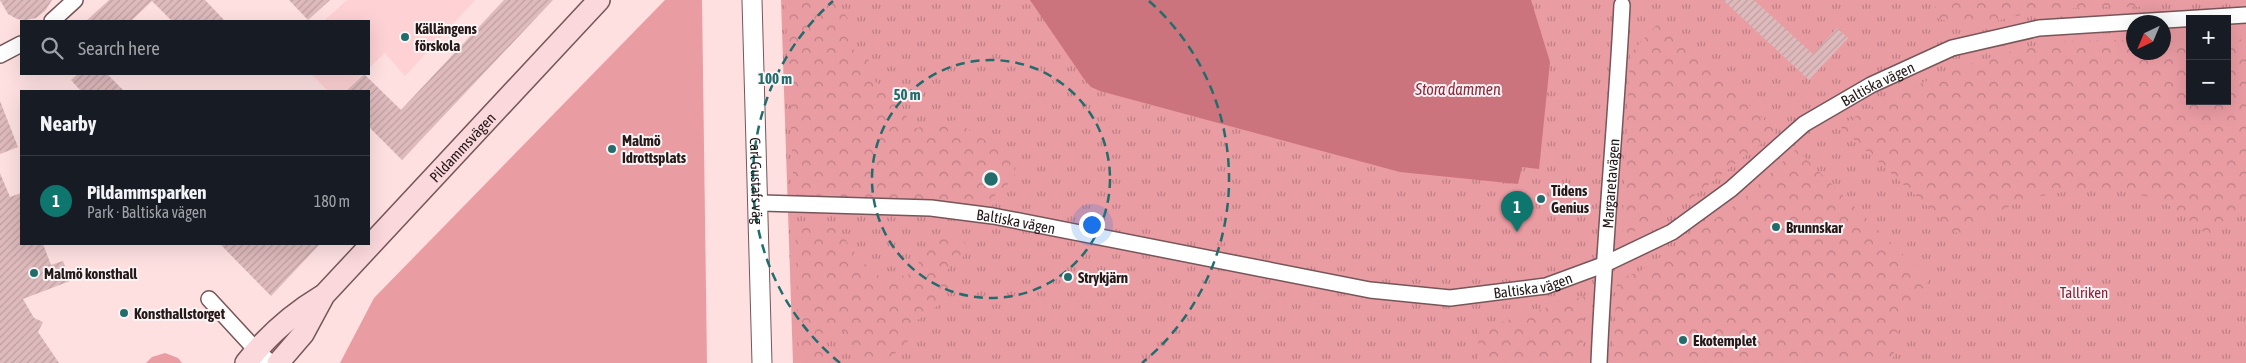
<!DOCTYPE html>
<html lang="en">
<head>
<meta charset="utf-8">
<style>
  body { margin:0; font-family:"Asap Condensed",sans-serif; background:#20242c; color:#f1f3f6 }
  .controls { position:absolute; right:15px; top:15px; display:grid; overflow:hidden; border-radius:0px; box-shadow:0 5px 20px #0002 }
  .controls button { width:45px; height:45px; display:grid; place-items:center; padding:0; border:0; border-bottom:1px solid #363941; background:#171b24; color:#f1f3f6; font:25px sans-serif }
  .compass { position:absolute; left:2126px; top:15px; width:45px; height:45px; border-radius:50%; background:#171b24; box-shadow:0 5px 20px #0002; rotate:224deg }
  .you { position:absolute; left:1091px; top:224px; width:18px; height:18px; margin:-12px; border:4px solid #fff; border-radius:50%; background:#1a73e8; box-shadow:0 0 0 8px #1a73e833 }
  .badge { display:grid; place-items:center; width:32px; height:32px; border-radius:50%; background:#0f766e; color:#fff; font-size:16px; font-weight:700 }
  .pin { position:absolute; translate:-50% -41px; filter:drop-shadow(0 1px 2px #0008) }
  .pin::after { content:''; position:absolute; top:26px; width:18px; height:15px; background:inherit; clip-path:polygon(0 0,100% 0,50% 100%) }
  .list { margin:0; padding:0; list-style:none }
  h2 { display:flex; justify-content:space-between; align-items:center; height:65px; margin:0; padding:0 20px; font-size:21px }
  h2 small { font-size:16px; font-weight:400; color:#9ea1a6 }
  .list li { display:grid; grid-template-columns:32px 1fr auto; gap:15px; align-items:center; box-sizing:border-box; height:90px; padding:0 20px; border-top:1px solid #363941 }
  .list b { display:block; font-size:19px; white-space:nowrap }
  .list p { margin:0; font-size:16px; white-space:nowrap; color:#9ea1a6 }
  .list em { font-size:16px; font-style:normal; color:#9ea1a6 }
  .icon { flex:none; width:28px; height:28px; fill:none; stroke:currentColor; stroke-width:2; stroke-linecap:round; stroke-linejoin:round }
  .map { position:relative; flex:none; width:2246px; height:363px; overflow:hidden }
  .search { position:absolute; background:#171b24; box-shadow:0 5px 20px #0002; left:20px; top:20px; width:350px; height:55px; display:flex; align-items:center; gap:12px; box-sizing:border-box; padding:0 18px; border-radius:0px; color:#9ea1a6; font-size:19px }
  .panel { position:absolute; background:#171b24; box-shadow:0 5px 20px #0002; left:20px; top:90px; width:350px; height:155px; border-radius:0px }
  .map>svg:first-child { display:block }
</style>
</head>
<body>
<div class="map">
<svg width="2246" height="363" viewBox="0 0 2246 363">
  <defs>
    <pattern id="grass-tufts" width="24" height="20" patternUnits="userSpaceOnUse" patternTransform="scale(1.25)"><rect width="24" height="20" fill="#ea9ca3"/><path d="M3 7l-1-3M5 7V3M7 7l1-3M15 17l-1-3M17 17v-4M19 17l1-3" fill="none" stroke="#bd7e84"/></pattern>
    <pattern id="forest-crowns" width="20" height="18" patternUnits="userSpaceOnUse" patternTransform="scale(1.25)"><rect width="20" height="18" fill="#ea9ca3"/><path d="M2 6a3 3 0 1 1 6 0M12 15a3 3 0 1 1 6 0" fill="none" stroke="#bd7e84"/></pattern>
    <pattern id="building-hatch" width="6" height="6" patternUnits="userSpaceOnUse" patternTransform="scale(1.25)"><rect width="6" height="6" fill="#debabc"/><path d="M-1 1l2-2M0 6l6-6M5 7l2-2" fill="none" stroke="#be9fa1"/></pattern>
  </defs>
  <rect width="100%" height="100%" fill="#fee0e1"/>
  <!-- built -->
  <g fill="#fed1d4">
    <path d="M347,0H475L405,76L385,53L369,68V21H324Z"/>
    <path d="M311,74H363L345,91H328Z"/>
  </g>
  <!-- grass -->
  <path fill="url(#grass-tufts)" fill-rule="evenodd" d="M781,0H2246V363H793ZM2190,19H2227V101H2190ZM2134,22H2164V52H2134Z"/>
  <!-- forest -->
  <g fill="url(#forest-crowns)">
    <path d="M785,0H836L852,25L851,48L868,58L874,81L897,95L912,129L954,120C963,126 973,133 983,139C1004,151 1015,149 1015,178L983,206L794,194Z"/>
    <path d="M1940,0H2150L2152,7H2094L2042,10L1966,28L1929,15Z"/>
    <path d="M1663,18L1776,132L1695,195L1665,215L1622,238L1630,54Z"/>
    <path d="M2246,39V201L2212,239C2198,228 2182,212 2166,204C2125,185 2073,187 2030,199C2005,206 1981,221 1959,235L1839,126L1882,101L1953,69L2020,49L2061,41L2133,40L2134,52H2164V41H2190V101H2227V41Z"/>
    <path d="M1796,149L1929,280C1905,310 1895,324 1893,363H1613L1617,280L1639,272L1741,201Z"/>
    <path d="M795,227L839,228C850,250 864,265 884,280L911,274L927,250L942,237L963,235C967,246 967,252 959,262L951,263L945,275L951,280C945,305 933,309 913,323L908,341L893,355L891,363H864L841,327L821,334L830,363H799Z"/>
    <path d="M1585,296L1582,363H1477L1479,329Z"/>
  </g>
  <!-- pitch -->
  <g fill="#ea9ca3">
    <path d="M665,0H702L707,363H340L374,298Z"/>
    <path d="M165,353L178,358L182,363H146L152,357Z"/>
  </g>
  <!-- water -->
  <path fill="#cc747d" d="M1030,0H1531L1550,62L1539,169L1522,167L1518,184L1400,172L1100,91L1091,87L1084,79Z"/>
  <!-- building -->
  <g fill="url(#building-hatch)">
    <path d="M0,0H52L45,11L36,18L26,20L17,19L8,14Z"/>
    <path d="M109,0H205L225,21H172L152,1L131,21H86Z"/>
    <path d="M289,0H330L308,20Z"/>
    <path d="M504,0H553L402,160L369,127V91H346L364,74L401,110Z"/>
    <path d="M1723,0H1754L1813,54L1837,28L1848,38L1809,80Z"/>
    <path d="M78,74H107L124,91H81L71,80Z"/>
    <path d="M0,101L18,147L0,154Z"/>
    <path d="M0,173L10,197L21,193V244H43L51,265L63,261L70,281L23,299L34,318L43,322L38,332L59,363H0Z"/>
    <path d="M220,244H320L271,296Z"/>
  </g>
  <g fill="none" stroke-linecap="round" stroke-linejoin="round">
    <!-- minor casing -->
    <g stroke="#765659" stroke-width="18">
      <g id="minor">
        <path d="M52,21L75,0"/>
        <path d="M0,55L21,44"/>
        <path id="s1" d="M758,203L931,208L993,216L1370,290L1450,298L1546,286L1603,265L1672,232L1731,189L1804,124L1871,85L1952,48L2039,28L2246,15"/>
        <path d="M209,299L256,350L271,363"/>
        <path id="s2" d="M1599,363C1604,243 1616,124 1622,5"/>
      </g>
    </g>
    <!-- tertiary casing -->
    <g stroke="#765659" stroke-width="21">
      <g id="tertiary">
        <path id="s3" d="M752,0L762,363"/>
      </g>
    </g>
    <!-- secondary casing -->
    <g stroke="#765659" stroke-width="24">
      <g id="secondary">
        <path d="M246,363C268,335 292,314 322,296"/>
        <path id="s4" d="M278,363L303,334L324,295L599,0"/>
      </g>
    </g>
    <!-- minor -->
    <use href="#minor" stroke="#fff" stroke-width="15"/>
    <!-- tertiary -->
    <use href="#tertiary" stroke="#fff" stroke-width="19"/>
    <!-- secondary -->
    <use href="#secondary" stroke="#fad8dc" stroke-width="21"/>
  </g>
  <!-- distance rings -->
  <g fill="none" stroke="#226d6c" stroke-width="2.5" stroke-dasharray="9 6">
    <circle cx="991" cy="179" r="119"/>
    <path d="M840 363A238 238 0 0 1 833 1M1149 1A238 238 0 0 1 1142 363"/>
  </g>
  <!-- markers -->
  <g fill="#226d6c" stroke="#fbf3f4" stroke-width="2">
    <circle cx="405" cy="37" r="5"/>
    <circle cx="612" cy="149" r="5"/>
    <circle cx="1541" cy="199" r="5"/>
    <circle cx="1776" cy="227" r="5"/>
    <circle cx="34" cy="273" r="5"/>
    <circle cx="1068" cy="277" r="5"/>
    <circle cx="124" cy="313" r="5"/>
    <circle cx="1683" cy="340" r="5"/>
  </g>
  <g text-anchor="middle" dominant-baseline="central" stroke-width="4" stroke-linejoin="round" paint-order="stroke">
    <!-- poi labels -->
    <g font-size="15" font-weight="bold" fill="#251819" stroke="#fbf3f4" text-anchor="start">
      <text x="415" y="28">Källängens<tspan x="415" dy="17">förskola</tspan></text>
      <text x="622" y="140">Malmö<tspan x="622" dy="17">Idrottsplats</tspan></text>
      <text x="1551" y="190">Tidens<tspan x="1551" dy="17">Genius</tspan></text>
      <text x="1786" y="227">Brunnskar</text>
      <text x="44" y="273">Malmö konsthall</text>
      <text x="1078" y="277">Strykjärn</text>
      <text x="134" y="313">Konsthallstorget</text>
      <text x="1693" y="340">Ekotemplet</text>
    </g>
    <!-- street labels -->
    <g font-size="15" fill="#251819" stroke="#fbf3f4">
      <text stroke="none"><textPath href="#s1" startOffset="1189">Baltiska vägen</textPath></text>
      <text stroke="none"><textPath href="#s4" startOffset="285">Pildammsvägen</textPath></text>
      <text stroke="none"><textPath href="#s3" startOffset="181">Carl Gustafs väg</textPath></text>
      <text stroke="none"><textPath href="#s2" startOffset="180">Margaretavägen</textPath></text>
      <text stroke="none"><textPath href="#s1" startOffset="259">Baltiska vägen</textPath></text>
      <text stroke="none"><textPath href="#s1" startOffset="784">Baltiska vägen</textPath></text>
    </g>
    <!-- park labels -->
    <g font-size="15" fill="#891f35" stroke="#fbf3f4">
      <text x="2084" y="292">Tallriken</text>
    </g>
    <!-- water labels -->
    <g font-size="16" font-style="italic" fill="#8f263b" stroke="#fbf3f4">
      <text x="1458" y="89">Stora dammen</text>
    </g>
  </g>
  <circle cx="991" cy="179" r="8" fill="#226d6c" stroke="#fbf3f4" stroke-width="2.5"/>
  <g font-size="15" text-anchor="middle" font-weight="bold" fill="#226d6c" stroke="#fbf3f4" stroke-width="4" stroke-linejoin="round" paint-order="stroke">
    <text x="775" y="84">100 m</text>
    <text x="907" y="100">50 m</text>
  </g>
</svg>
<div class="controls">
<button>+</button>
<button>−</button>
</div>
<svg class="compass" viewBox="-18 -18 36 36"><path d="M0-13l5 13h-10z" fill="#e53935"/><path d="M0 13l5-13h-10z" fill="#9ea1a6"/></svg>
<div class="you"></div>
<div class="pin badge" style="left:1517px;top:232px">1</div>
<div class="search"><svg class="icon" aria-label="search" viewBox="0 0 24 24"><circle cx="10" cy="10" r="6"/><path d="M15 15l6 6"/></svg>Search here</div>
<section class="panel">
<h2>Nearby<small></small></h2>
<ul class="list">
<li><span class="badge">1</span><div><b>Pildammsparken</b><p>Park · Baltiska vägen</p></div><em>180 m</em></li>
</ul>
</section>
</div>
</body>
</html>
